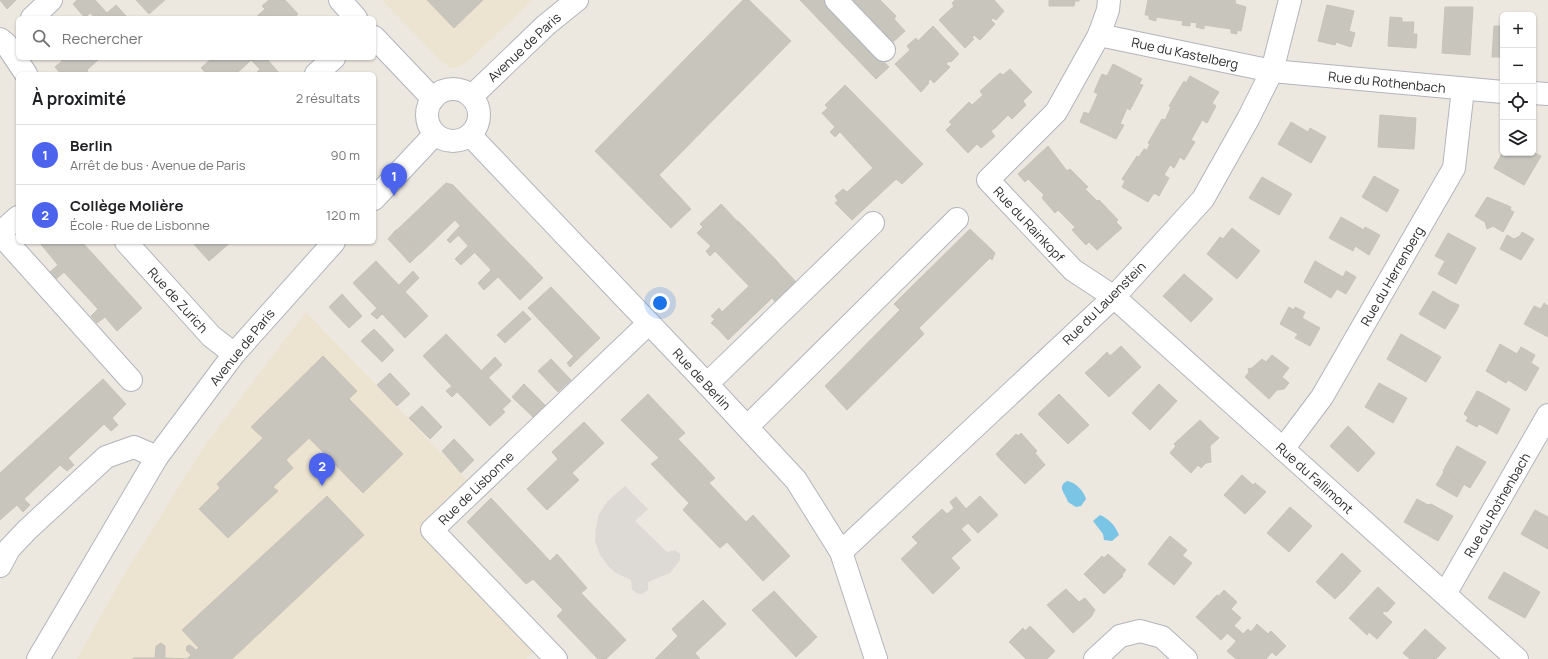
<!DOCTYPE html>
<html lang="fr">
<head>
<meta charset="utf-8">
<style>
  body { margin:0; font-family:Manrope,sans-serif; background:#f6f6f6; color:#202124 }
  .controls { position:absolute; right:12px; top:12px; display:grid; overflow:hidden; border-radius:6px; box-shadow:0 1px 3px #0004 }
  .controls button { width:36px; height:36px; display:grid; place-items:center; padding:0; border:0; border-bottom:1px solid #e0e0e0; background:#fff; color:#202124; font:20px sans-serif }
  .you { position:absolute; left:660px; top:303px; width:14px; height:14px; margin:-10px; border:3px solid #fff; border-radius:50%; background:#1a73e8; box-shadow:0 0 0 6px #1a73e833 }
  .badge { display:grid; place-items:center; width:26px; height:26px; border-radius:50%; background:#4c63ed; color:#fff; font-size:13px; font-weight:700 }
  .pin { position:absolute; translate:-50% -33px; filter:drop-shadow(0 1px 2px #0008) }
  .pin::after { content:''; position:absolute; top:21px; width:14px; height:12px; background:inherit; clip-path:polygon(0 0,100% 0,50% 100%) }
  .list { margin:0; padding:0; list-style:none }
  h2 { display:flex; justify-content:space-between; align-items:center; height:52px; margin:0; padding:0 16px; font-size:17px }
  h2 small { font-size:13px; font-weight:400; color:#757577 }
  .list li { display:grid; grid-template-columns:26px 1fr auto; gap:12px; align-items:center; box-sizing:border-box; height:60px; padding:0 16px; border-top:1px solid #e0e0e0 }
  .list b { display:block; font-size:15px; white-space:nowrap }
  .list p { margin:0; font-size:13px; white-space:nowrap; color:#757577 }
  .list em { font-size:13px; font-style:normal; color:#757577 }
  .icon { flex:none; width:22px; height:22px; fill:none; stroke:currentColor; stroke-width:2; stroke-linecap:round; stroke-linejoin:round }
  .map { position:relative; flex:none; width:1548px; height:659px; overflow:hidden }
  .search { position:absolute; background:#fff; box-shadow:0 1px 3px #0004; left:16px; top:16px; width:360px; height:44px; display:flex; align-items:center; gap:10px; box-sizing:border-box; padding:0 14px; border-radius:6px; color:#757577; font-size:15px }
  .panel { position:absolute; background:#fff; box-shadow:0 1px 3px #0004; left:16px; top:72px; width:360px; height:172px; border-radius:6px }
  .map>svg:first-child { display:block }
</style>
</head>
<body>
<div class="map">
<svg width="1548" height="659" viewBox="0 0 1548 659">
  <rect width="100%" height="100%" fill="#ece7df"/>
  <!-- education -->
  <g fill="#ece4d0">
    <path d="M382,0H533L468,61L461,66L451,68L441,61Z"/>
    <path d="M306,312L469,482L421,529L535,651L526,659H77L121,580L203,448Z"/>
  </g>
  <!-- plaza -->
  <path fill="#dddad6" d="M625,486L648,509L635,521L667,552L675,550L680,554V560L670,573L648,582V590L642,594L636,593L632,589L631,580L616,573L609,567L600,555L595,541L596,527L599,514L608,501Z"/>
  <!-- water -->
  <g fill="#7ac5e6">
    <path d="M1067,481C1075,482 1084,491 1086,499L1081,506L1076,507L1068,502C1066,494 1056,487 1067,481Z"/>
    <path d="M1100,515C1109,519 1115,525 1119,535L1112,541L1104,540L1103,534L1093,521Z"/>
  </g>
  <!-- building -->
  <g fill="#c8c5bd" stroke="#c8c3b9">
    <path d="M0,0H16L7,9Z"/>
    <path d="M77,0H95L107,13L116,5L128,18H96L90,13L85,18L73,4Z"/>
    <path d="M136,0H165L149,14Z"/>
    <path d="M269,0H285L298,14L293,18H255L265,9L262,6Z"/>
    <path d="M427,0H483L454,28Z"/>
    <path d="M743,0H749L791,41L659,175L691,209L671,228L595,151Z"/>
    <path d="M800,0H825L889,67L876,79Z"/>
    <path d="M850,0H880L896,16L894,19L905,31L892,43Z"/>
    <path d="M955,0H994L1004,11L996,20L993,18L991,20L995,24L980,40L974,35L972,38L974,39L965,48L939,20L954,6L952,3Z"/>
    <path d="M1049,0H1079V1H1075L1074,6H1049Z"/>
    <path d="M1148,0H1235L1236,4L1246,7L1241,31L1237,30V34L1231,33V29L1204,25V29L1196,27L1197,23L1190,22V26L1182,25L1183,21L1156,17V21L1149,19V15H1145Z"/>
    <path d="M1327,5L1354,11L1349,31L1355,33L1351,47L1336,42L1335,45L1318,41Z"/>
    <path d="M1445,7H1473L1470,55L1442,53Z"/>
    <path d="M1390,17L1402,18V22H1414L1413,34H1417L1416,48L1388,46Z"/>
    <path d="M933,26L959,54L951,62L949,61L946,64L950,67L934,83L930,79L928,82L929,83L921,92L895,64L910,50L907,46L916,38L918,41Z"/>
    <path d="M1494,26H1503V57H1492Z"/>
    <path d="M59,58H100L87,70L89,74H61L55,67L62,61Z"/>
    <path d="M212,58H266L280,74H255L260,69L251,60L236,74H207L201,68Z"/>
    <path d="M1113,64L1142,79L1139,84L1143,85L1130,110L1127,108L1120,124L1124,125L1116,139L1080,122L1084,112L1089,114L1098,94L1094,92L1102,74L1107,76Z"/>
    <path d="M1010,69L1032,92L1023,101L1026,105L1012,119L1008,115L996,127L991,131L995,136L981,148L977,144L968,153L946,130L952,124L949,122L969,102L972,105L983,95L980,91L1000,73L1003,75Z"/>
    <path d="M1190,76L1219,92L1212,103L1216,106L1207,123L1202,120L1200,124L1191,140L1195,142L1184,160L1180,157L1174,168L1170,165L1164,175L1169,178L1159,196L1154,193L1148,202L1122,187L1125,181L1122,179L1137,156L1139,157L1144,149L1147,150L1150,144L1148,143L1162,119L1165,120L1171,107L1169,106L1184,81L1186,83Z"/>
    <path d="M845,85L923,164L902,184L896,179L852,220L835,203L838,201L835,196L843,189L847,192L873,168L840,132L835,137L830,132L835,127L822,113L828,108L825,105Z"/>
    <path d="M1380,115L1416,118L1414,149L1378,147Z"/>
    <path d="M1291,122L1308,132L1310,128L1326,137L1311,163L1278,144Z"/>
    <path d="M1048,146L1067,171L1070,169L1088,187L1085,189L1097,201L1099,200L1118,220L1116,222L1122,228L1097,250L1089,242L1086,245L1072,230L1075,227L1058,210L1055,213L1042,198L1044,195L1028,179L1025,182L1018,174Z"/>
    <path d="M1503,152H1533L1541,156L1524,185L1494,168Z"/>
    <path d="M1374,176L1399,190L1387,212L1362,197Z"/>
    <path d="M1262,177L1292,194L1279,215L1249,198Z"/>
    <path d="M446,183L453,185L543,278L520,300L458,235L464,230L455,220L422,252L399,228Z"/>
    <path d="M1487,197L1511,207L1510,210L1514,212L1503,232L1493,226L1487,229L1485,222L1475,216Z"/>
    <path d="M721,204L737,221L734,224L718,207Z"/>
    <path d="M718,207L734,224L738,221L744,227L741,230L772,263L776,260L782,267L779,270L795,287L777,304L772,298L728,340L719,330L722,327L711,316L719,308L722,312L749,286L715,251L710,256L706,251L711,246L697,233L703,227L700,224Z"/>
    <path d="M1341,217L1364,230L1365,227L1380,235L1369,255L1355,246L1353,251L1329,238Z"/>
    <path d="M460,226L464,230L450,243L447,240Z"/>
    <path d="M744,227L776,260L772,263L741,230Z"/>
    <path d="M399,228L422,252L418,255L395,231Z"/>
    <path d="M1232,228L1260,251L1237,279L1207,254L1220,237L1223,239Z"/>
    <path d="M970,229L995,253L992,260L990,258L919,328L924,334L847,410L825,386L900,310L894,304Z"/>
    <path d="M395,231L418,255L410,263L388,239Z"/>
    <path d="M1522,232L1534,239L1521,260L1500,249L1507,235L1514,239L1520,236Z"/>
    <path d="M1448,233L1476,248L1456,284L1438,274L1445,261L1435,256Z"/>
    <path d="M39,242H82L142,308L117,331L105,317L97,323L91,316L98,309L64,272L56,279L50,272L58,265Z"/>
    <path d="M192,242H231L209,261Z"/>
    <path d="M468,246L474,253L461,265L455,259Z"/>
    <path d="M376,261L428,316L405,338L353,283Z"/>
    <path d="M1315,261L1343,277L1346,271L1356,277L1346,294L1337,289L1331,298L1304,282Z"/>
    <path d="M782,267L798,284L795,287L779,270Z"/>
    <path d="M491,270L498,277L484,290L478,283Z"/>
    <path d="M413,271L419,278L405,292L399,285Z"/>
    <path d="M1184,274L1213,299L1191,322L1163,296Z"/>
    <path d="M551,287L600,338L577,360L528,308Z"/>
    <path d="M1433,291L1450,301L1448,304L1457,310L1445,329L1419,314Z"/>
    <path d="M342,294L362,316L349,328L329,307Z"/>
    <path d="M1450,301L1459,305L1457,310L1448,304Z"/>
    <path d="M1544,303L1548,306V337L1524,324L1534,306L1541,309Z"/>
    <path d="M1289,307L1294,310L1295,307L1305,312L1302,318L1320,328L1310,346L1295,338L1298,334L1280,324Z"/>
    <path d="M377,308L382,314L377,319L371,314Z"/>
    <path d="M523,311L531,319L505,343L497,335Z"/>
    <path d="M714,320L722,327L719,330L711,323Z"/>
    <path d="M374,329L394,350L382,362L361,341Z"/>
    <path d="M446,334L511,401L487,423L423,356Z"/>
    <path d="M1401,334L1441,357L1426,382L1387,359Z"/>
    <path d="M1500,344L1517,354L1521,347L1535,355L1531,363L1539,368L1526,391L1508,380L1506,383L1486,371Z"/>
    <path d="M1121,346L1141,367L1109,397L1085,373L1094,365L1097,368Z"/>
    <path d="M1107,352L1110,356L1097,368L1094,365Z"/>
    <path d="M1272,355L1289,368L1282,377L1289,383L1284,389L1277,390L1269,399L1245,377L1249,372L1248,369L1252,368L1262,359L1266,362Z"/>
    <path d="M323,356L357,391L349,399L403,454L363,493L309,438L286,460L293,468L273,487L278,491L228,538L199,509L220,488L217,484L263,438L251,427Z"/>
    <path d="M574,356L577,360L570,367L567,363Z"/>
    <path d="M495,357L502,365L488,378L481,371Z"/>
    <path d="M551,359L571,380L558,392L538,371Z"/>
    <path d="M390,373L410,394L397,406L377,385Z"/>
    <path d="M103,379L126,404L112,418L118,425L111,431L104,424L68,458L74,465L67,471L60,465L24,499L30,505L23,512L17,505L0,520V473Z"/>
    <path d="M1379,383L1407,398L1393,423L1365,407Z"/>
    <path d="M524,384L545,405L533,417L512,397Z"/>
    <path d="M1159,384L1177,401L1150,430L1132,413Z"/>
    <path d="M452,386L457,392L452,397L446,391Z"/>
    <path d="M1477,391L1482,393L1468,417L1464,414Z"/>
    <path d="M1482,393L1510,409L1497,434L1479,424L1477,427L1466,421Z"/>
    <path d="M648,394L685,433L678,439L715,478L709,483L746,522L753,515L790,556L763,581L727,542L720,548L683,510L689,503L651,464L659,458L621,420Z"/>
    <path d="M1059,394L1089,425L1068,444L1038,414Z"/>
    <path d="M422,406L442,427L430,439L409,418Z"/>
    <path d="M502,409L505,412L490,426L487,423Z"/>
    <path d="M1200,420L1213,433L1205,442L1210,446L1211,462L1206,463L1201,468L1198,465L1191,473L1170,453L1176,446L1174,444Z"/>
    <path d="M584,422L604,443L572,473L579,480L547,510L527,489L558,459L552,452Z"/>
    <path d="M1348,426L1375,453L1358,472L1330,446Z"/>
    <path d="M1021,433L1037,451L1035,453L1045,465L1025,484L1001,460L1010,450L1005,445L1016,434L1018,436Z"/>
    <path d="M1213,433L1219,438L1210,446L1205,442Z"/>
    <path d="M454,439L474,460L461,473L442,451Z"/>
    <path d="M1005,445L1010,450L1001,460L996,454Z"/>
    <path d="M1457,446L1486,462L1470,488L1443,471Z"/>
    <path d="M1444,472L1464,484L1457,497L1436,485Z"/>
    <path d="M1242,475L1253,485L1255,483L1266,492L1245,514L1224,495Z"/>
    <path d="M327,496L364,535L232,659H187L191,655L186,650L187,646L190,645L196,650L199,648L182,630Z"/>
    <path d="M980,496L998,515L978,533L968,523L961,529L971,540L951,558L960,568L933,594L901,559L918,543L912,537L942,509L947,514L954,508L950,502L956,497L966,509Z"/>
    <path d="M491,498L550,561L557,554L587,588L581,593L626,640L606,659H598L557,616L563,610L533,579L526,584L467,522Z"/>
    <path d="M1417,499L1428,505L1431,504L1453,516L1438,541L1404,522Z"/>
    <path d="M1290,507L1312,526L1289,552L1267,533Z"/>
    <path d="M1535,510L1548,517V549L1521,534Z"/>
    <path d="M1170,536L1187,550L1182,556L1165,542Z"/>
    <path d="M1165,542L1192,563L1174,585L1148,564Z"/>
    <path d="M1342,553L1361,571L1344,590L1334,581L1325,590L1316,582Z"/>
    <path d="M1108,554L1126,570L1122,575L1104,558Z"/>
    <path d="M1102,556L1123,576L1104,594L1084,574Z"/>
    <path d="M1504,572L1540,592L1525,618L1488,598Z"/>
    <path d="M1334,581L1344,590L1335,599L1325,590Z"/>
    <path d="M1378,587L1395,603L1387,612L1385,611L1382,613L1392,622L1377,639L1369,632L1367,635L1349,618Z"/>
    <path d="M1066,589L1079,602L1085,598L1095,610L1091,617L1073,633L1047,605Z"/>
    <path d="M1224,590L1237,602L1231,609L1241,618L1221,640L1196,617L1217,595L1219,596Z"/>
    <path d="M774,591L817,637L796,657L752,610Z"/>
    <path d="M703,600L726,624L695,653L700,659H655L678,636L672,629Z"/>
    <path d="M1257,624L1268,634L1271,631L1286,646L1276,656L1272,652L1266,659H1236L1227,651L1248,629L1251,632Z"/>
    <path d="M1030,626L1055,651L1047,659H1026L1009,642L1023,628L1025,631Z"/>
    <path d="M1234,626L1240,631L1233,638L1227,633Z"/>
    <path d="M1425,629L1446,648L1436,659H1410L1403,653Z"/>
    <path d="M1240,631L1243,634L1236,641L1233,638Z"/>
    <path d="M161,643L165,646V658L187,659H133V658H155L156,646Z"/>
  </g>
  <g fill="none" stroke-linecap="round" stroke-linejoin="round">
    <!-- minor casing -->
    <g stroke="#b3b5be" stroke-width="24">
      <g id="minor">
        <path d="M340,0L356,18"/>
        <path d="M836,0L884,50"/>
        <path d="M1109,0L1108,10L1099,35L1056,112L988,180L1073,270L1114,297L1517,659"/>
        <path d="M32,18L51,0"/>
        <path d="M1099,35L1272,71L1503,92"/>
        <path d="M374,37L433,99"/>
        <path d="M0,39L6,44L26,74"/>
        <path d="M316,74L334,58"/>
        <circle cx="453" cy="115" r="26"/>
        <path d="M1533,93L1548,94"/>
        <path d="M472,96L546,25L577,0"/>
        <path d="M470,135L707,384L796,480L841,552L876,659"/>
        <path d="M374,199L435,134"/>
        <path d="M0,233L18,217"/>
        <path d="M0,234L131,380"/>
        <path d="M126,242L211,336L234,354"/>
        <path d="M707,384L873,223"/>
        <path d="M747,427L957,219"/>
        <path d="M1283,449L1322,397L1454,168L1463,89"/>
        <path d="M841,552L1114,297L1203,199L1248,119L1272,71L1290,0"/>
        <path d="M0,566L9,549L27,530L106,457L134,447L157,457"/>
        <path d="M1445,594L1548,415"/>
        <path d="M38,659L157,457L234,354L334,242"/>
        <path d="M556,659L432,530L649,323"/>
        <path d="M1095,659L1120,636L1140,631L1162,637L1186,659"/>
      </g>
    </g>
    <!-- minor -->
    <use href="#minor" stroke="#fff" stroke-width="22"/>
  </g>
  <g text-anchor="middle" dominant-baseline="central" stroke-width="3" stroke-linejoin="round" paint-order="stroke">
    <!-- street labels -->
    <g font-size="13" fill="#2c2c2c" stroke="#fff">
      <text transform="translate(524 47) rotate(-43)">Avenue de Paris</text>
      <text transform="translate(1185 53) rotate(12)">Rue du Kastelberg</text>
      <text transform="translate(1387 82) rotate(6)">Rue du Rothenbach</text>
      <text transform="translate(1029 224) rotate(47)">Rue du Rainkopf</text>
      <text transform="translate(1392 276) rotate(-60)">Rue du Herrenberg</text>
      <text transform="translate(178 300) rotate(48)">Rue de Zurich</text>
      <text transform="translate(1104 303) rotate(-45)">Rue du Lauenstein</text>
      <text transform="translate(242 347) rotate(-51)">Avenue de Paris</text>
      <text transform="translate(702 379) rotate(47)">Rue de Berlin</text>
      <text transform="translate(1315 478) rotate(42)">Rue du Fallimont</text>
      <text transform="translate(476 488) rotate(-44)">Rue de Lisbonne</text>
      <text transform="translate(1497 505) rotate(-60)">Rue du Rothenbach</text>
    </g>
  </g>
</svg>
<div class="controls">
<button>+</button>
<button>−</button>
<button><svg class="icon" aria-label="locate" viewBox="0 0 24 24"><circle cx="12" cy="12" r="6"/><path d="M12 2v4M12 18v4M2 12h4M18 12h4"/></svg></button>
<button><svg class="icon" aria-label="layers" viewBox="0 0 24 24"><path d="M12 4l9 5-9 5-9-5zM3 14l9 5 9-5"/></svg></button>
</div>
<div class="you"></div>
<div class="pin badge" style="left:394px;top:196px">1</div>
<div class="pin badge" style="left:322px;top:486px">2</div>
<div class="search"><svg class="icon" aria-label="search" viewBox="0 0 24 24"><circle cx="10" cy="10" r="6"/><path d="M15 15l6 6"/></svg>Rechercher</div>
<section class="panel">
<h2>À proximité<small>2 résultats</small></h2>
<ul class="list">
<li><span class="badge">1</span><div><b>Berlin</b><p>Arrêt de bus · Avenue de Paris</p></div><em>90 m</em></li>
<li><span class="badge">2</span><div><b>Collège Molière</b><p>École · Rue de Lisbonne</p></div><em>120 m</em></li>
</ul>
</section>
</div>
</body>
</html>
